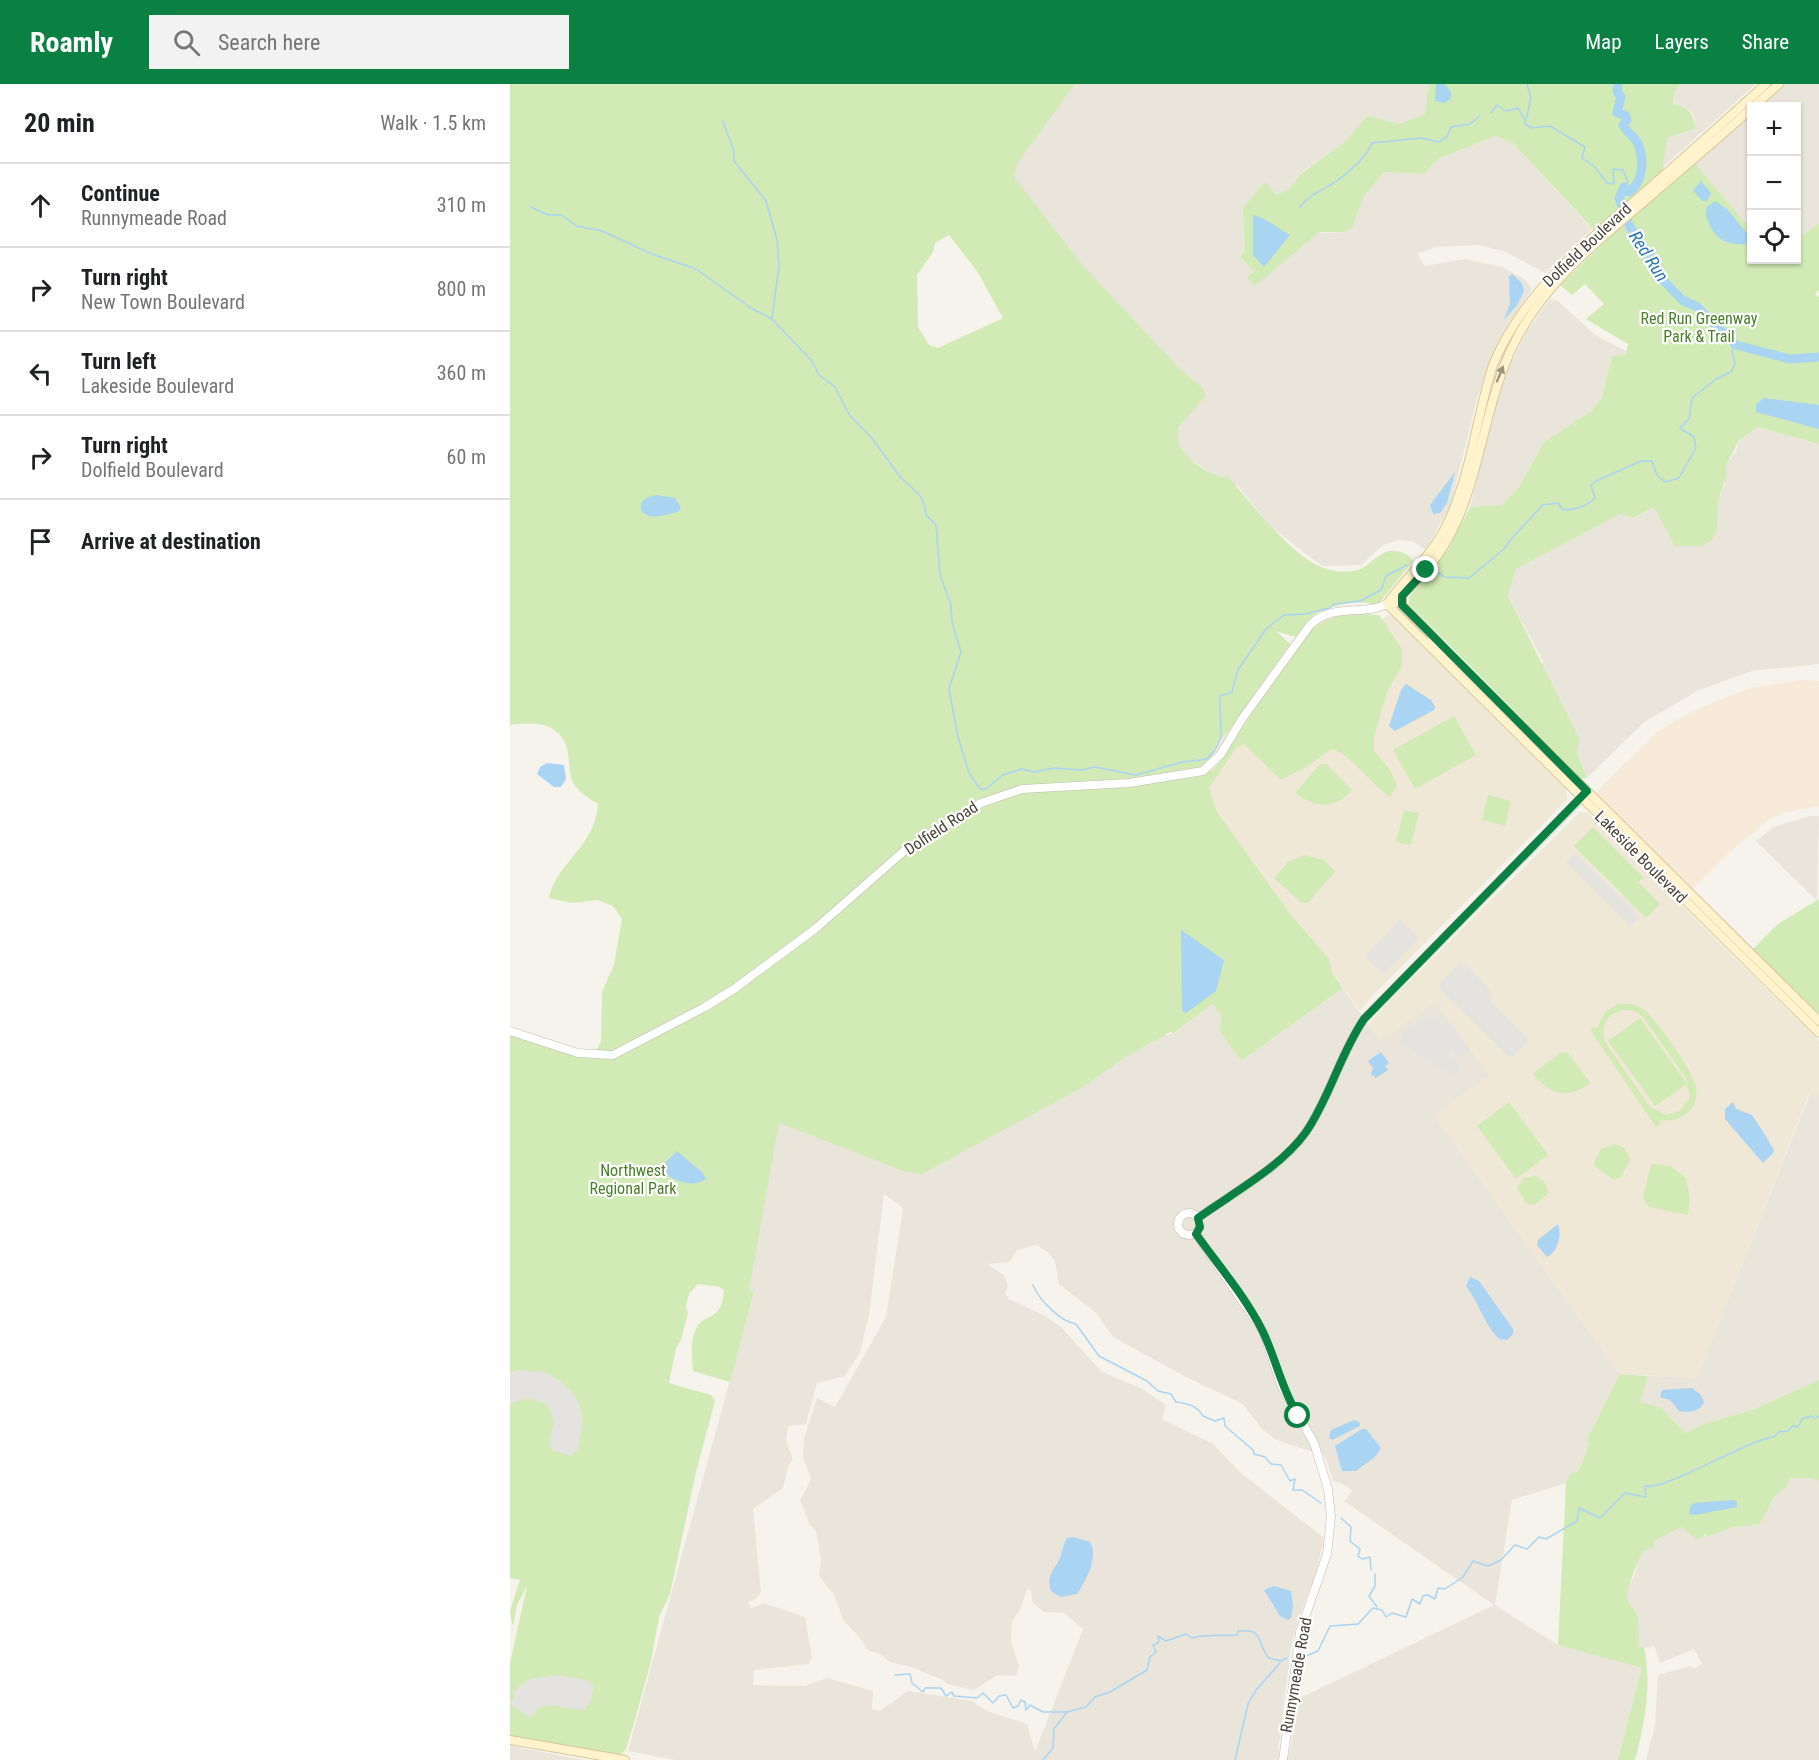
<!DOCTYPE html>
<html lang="en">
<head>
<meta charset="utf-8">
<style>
  body { margin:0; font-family:"Roboto Condensed",sans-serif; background:#f2f2f2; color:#202124 }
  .controls { position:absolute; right:18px; top:18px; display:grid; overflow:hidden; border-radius:0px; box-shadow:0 2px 4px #0004 }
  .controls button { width:54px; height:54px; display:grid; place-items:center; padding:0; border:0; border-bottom:2px solid #e0e0e0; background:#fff; color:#202124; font:30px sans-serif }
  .stop { position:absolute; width:18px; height:18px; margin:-14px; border:4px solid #0b8043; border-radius:50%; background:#fff }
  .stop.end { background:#0b8043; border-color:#fff; box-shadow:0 2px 6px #0008 }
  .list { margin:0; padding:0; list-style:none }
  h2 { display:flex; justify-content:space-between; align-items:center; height:78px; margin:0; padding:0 24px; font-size:26px }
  h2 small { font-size:20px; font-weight:400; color:#757577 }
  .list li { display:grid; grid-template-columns:39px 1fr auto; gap:18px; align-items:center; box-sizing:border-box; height:84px; padding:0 24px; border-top:2px solid #e0e0e0 }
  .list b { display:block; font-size:22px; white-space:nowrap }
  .list p { margin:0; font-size:20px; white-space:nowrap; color:#757577 }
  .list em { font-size:20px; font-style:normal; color:#757577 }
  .icon { flex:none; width:33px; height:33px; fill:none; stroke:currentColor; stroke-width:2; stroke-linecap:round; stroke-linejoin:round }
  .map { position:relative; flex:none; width:1309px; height:1676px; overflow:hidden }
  header { display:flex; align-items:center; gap:36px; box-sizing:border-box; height:84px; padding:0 30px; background:#0b8043; color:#fff }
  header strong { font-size:28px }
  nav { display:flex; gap:33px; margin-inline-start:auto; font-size:21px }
  .search { width:420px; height:54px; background:#f2f2f2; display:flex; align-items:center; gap:15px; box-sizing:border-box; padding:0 21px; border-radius:0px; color:#757577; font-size:22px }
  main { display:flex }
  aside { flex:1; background:#fff }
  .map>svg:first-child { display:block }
</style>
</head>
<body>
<header>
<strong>Roamly</strong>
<div class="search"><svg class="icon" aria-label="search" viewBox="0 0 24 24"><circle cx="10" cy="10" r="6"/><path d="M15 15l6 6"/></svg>Search here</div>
<nav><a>Map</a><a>Layers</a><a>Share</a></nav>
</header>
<main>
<aside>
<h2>20 min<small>Walk · 1.5 km</small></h2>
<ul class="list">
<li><svg class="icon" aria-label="ahead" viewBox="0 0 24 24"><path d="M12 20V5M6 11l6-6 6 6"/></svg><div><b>Continue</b><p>Runnymeade Road</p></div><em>310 m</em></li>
<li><svg class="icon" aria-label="right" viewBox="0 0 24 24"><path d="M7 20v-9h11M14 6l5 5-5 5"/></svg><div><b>Turn right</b><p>New Town Boulevard</p></div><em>800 m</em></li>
<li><svg class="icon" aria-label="left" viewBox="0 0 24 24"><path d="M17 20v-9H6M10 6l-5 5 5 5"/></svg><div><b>Turn left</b><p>Lakeside Boulevard</p></div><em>360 m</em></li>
<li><svg class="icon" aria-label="right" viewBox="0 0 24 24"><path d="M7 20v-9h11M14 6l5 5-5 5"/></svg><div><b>Turn right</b><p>Dolfield Boulevard</p></div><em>60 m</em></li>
<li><svg class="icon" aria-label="arrive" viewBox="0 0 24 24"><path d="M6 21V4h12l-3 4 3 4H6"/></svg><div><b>Arrive at destination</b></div></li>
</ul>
</aside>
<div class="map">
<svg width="1309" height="1676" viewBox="0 0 1309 1676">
  <rect width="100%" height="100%" fill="#f6f3ec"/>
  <!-- residential -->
  <g fill="#eae5da" fill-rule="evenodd">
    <path d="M563,0H919L916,30L889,40L857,33L835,58L793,87L780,105L770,111L785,128L811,149L835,148L842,144L846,126L858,104L874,88L914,90L928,75L986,52L1004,60L1082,145L1035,189L996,168L969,161L926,163L907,170L915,182L955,175L992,183L1016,196L1022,205L1001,237L979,280L966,318L941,420L916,466L902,457L889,456L873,461L851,481L812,482L761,443L728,402L705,392L654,357L696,312L578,189L499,90Z"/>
    <path d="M1172,0H1246L1153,83L1157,54L1186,44L1183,29L1163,18L1164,7Z"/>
    <path d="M1273,0H1309V139L1287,156L1286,22H1248Z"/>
    <path d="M1241,28V145L1185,80Z"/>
    <path d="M1040,215L1048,217L1084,250L1116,267V271L1102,272L1092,314L1081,327L1034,358L1009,403L991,421L960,423L986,320L997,288L1017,247Z"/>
    <path d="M1248,343L1309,360V580L1241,587L1187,607L1133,639L1078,693L1071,686L1067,662L1032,581L1033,577L998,512L1006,485L1110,429L1123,434L1145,423L1207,443L1209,413L1215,400L1216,382L1227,365L1229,356Z"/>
    <path d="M1300,732H1309L1307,817L1246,757L1264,743Z"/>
    <path d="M833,904L858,941L926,918L980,992L924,1031L1110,1290L1077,1355L1079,1361L1067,1389L1060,1390L1056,1399L1002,1416L985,1521L1048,1561L1133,1584L1108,1676H165L118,1667L244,1209L239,1207L268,1038L665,949L703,920L712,933L731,977ZM374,1110L393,1124L376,1233L325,1323L307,1314L294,1354L293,1373L301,1395L290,1417L300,1441L306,1447L311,1475L309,1492L324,1511L334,1537L352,1556L357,1566L370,1570L380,1578L401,1583L433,1596L437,1600L464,1606L487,1591L506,1592L509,1582L501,1558L502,1537L511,1524L517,1505L521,1507L523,1519L534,1528L554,1529L573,1545L525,1668L517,1640L477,1627L462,1617L398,1607L370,1627L362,1625L363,1607L317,1594L294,1602L243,1601L244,1586L298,1580L302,1574L295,1533L254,1519L241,1525L238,1518L247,1514L251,1508L243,1425L273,1404L278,1382L283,1375L276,1357L278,1342L296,1340L307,1299L335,1292L350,1268L359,1231ZM526,1161L538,1168L545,1177L549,1200L586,1229L603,1253L678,1294L733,1320L751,1344L766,1356L815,1372L823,1397L831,1399L843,1407L834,1417L984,1521L792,1613L786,1627L779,1671L768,1669L781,1562L789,1533L806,1489L814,1454L731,1389L703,1360L652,1335L656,1321L632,1305L591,1287L551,1243L535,1232L499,1215L495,1209L498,1202L494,1191L477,1180L500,1178L507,1166Z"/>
    <path d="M1300,1010L1309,1011V1296L1242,1326L1193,1340L1175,1349L1152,1324L1129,1318L1138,1292L1187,1293Z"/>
    <path d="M1280,1394H1299L1309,1397V1676H1136L1145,1642L1148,1591L1181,1582L1183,1585L1192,1580L1184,1565L1150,1579L1144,1562L1128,1565L1127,1532L1118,1519L1116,1507L1124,1493L1130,1471L1133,1467L1144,1463V1457L1171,1443L1198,1453L1224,1443L1248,1441L1268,1407L1274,1405Z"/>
    <path d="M0,1661L11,1664L74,1676H0Z"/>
  </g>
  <!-- commercial -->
  <path fill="#f7ead8" d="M1290,596L1309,597V722L1277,728L1260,735L1223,765L1185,803L1179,805L1086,710L1087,707L1147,648L1168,635L1192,623L1240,604Z"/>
  <!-- education -->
  <g fill="#efe8d6">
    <path d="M835,529L866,541L877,531L883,532L1056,705L1057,716L866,908L850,927L667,673L716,640L761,605L792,557L809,538Z"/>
    <path d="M1070,728H1077L1309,957V1011L1299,1010L1187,1294L1110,1290L924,1031L980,992L926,918L870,957L858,941L878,918Z"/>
  </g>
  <!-- green -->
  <g fill="#d2eab5" fill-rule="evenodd">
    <path d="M0,0H565L507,80L504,93L574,183L672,287L693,304L696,312L668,343C668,348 667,354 668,358C673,374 703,395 718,393C742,419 786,480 821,486C828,488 841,488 848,486C865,479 873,460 893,469C898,471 900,472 903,477L867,522C853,514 823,521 810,528C799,533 793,544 786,553L766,547L780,560L719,647C707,655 704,661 703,675L689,684L677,687L682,693L704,686L796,550C819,530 839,528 869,531L892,565V582L878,606L872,625L864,653V667L880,686L887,702L880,713C858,698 844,673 822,665L796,683L771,696L734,660L726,664L699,704L707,728L781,831L819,875L822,889L833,904L731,977L710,947L712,933L703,920L664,949L660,948L612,975L573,1003L412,1090L396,1088L269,1039L239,1207L244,1208L220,1298L183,1287C182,1275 180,1257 186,1245C195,1227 211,1240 214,1207L210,1203L188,1200L179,1210L176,1222L178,1229L171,1256L166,1264L159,1299L201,1311L205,1317L186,1388L160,1510L149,1533L141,1577L125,1636L116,1665L109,1673L0,1651V1579L17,1502L7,1521L3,1543L0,1527L10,1496L0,1494V949L67,972L90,975L91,969L85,970L91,957L92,908L104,881L112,835L103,822L88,816L61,819L39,814C45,780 86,762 88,720C77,713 65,706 61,694C58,684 60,672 56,661C47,637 20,638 0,641ZM439,151L467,187L493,234L428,264L419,261L408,243L407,191L423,168L425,159Z"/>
    <path d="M919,0H1171L1164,8L1163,19C1179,24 1182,28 1186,44L1157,54L1153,84L1158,103L1185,80L1241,145L1242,176H1286L1287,156L1309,139V206L1305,210L1309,213V360L1248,343L1229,356L1216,382L1217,391L1209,413L1207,444L1202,456L1192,462H1165L1144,423L1123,434L1110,430L1006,485L998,512L1070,656C1063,669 1073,683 1077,694H1070L899,520V513L938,466L960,423L991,421L1009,403L1034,358L1081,327L1092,314L1102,272L1116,271L1118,260L1076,235L1094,220L1075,200L1062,211L1050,201L1095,158L1004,60L986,52L928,75L914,90L874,88L854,112L842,144L835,148H809L745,202L737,194L744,187L730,172L735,167L733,124L755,98L767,111L779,105L793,88L835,58L857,32L889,40L915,30Z"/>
    <path d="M944,632L966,671L905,705L883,666Z"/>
    <path d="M810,680H816L842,706C825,726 805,724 785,709Z"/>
    <path d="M978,711L1001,717L995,742L972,736Z"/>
    <path d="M894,726L909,729L901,761L886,758Z"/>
    <path d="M1083,743L1133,793L1128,798L1150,820L1136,834L1064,762Z"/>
    <path d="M794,771L814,776L825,788L798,819H792L764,794L778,778Z"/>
    <path d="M1309,815V932L1241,867L1268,840Z"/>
    <path d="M1108,920C1115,919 1123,919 1130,923C1144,931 1178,981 1184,997C1194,1020 1173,1040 1150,1036L1151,1039L1146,1043L1080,946L1084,943L1087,945L1095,928ZM1114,926L1125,927L1133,933L1176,994L1180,1013L1170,1027L1156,1031L1140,1023L1095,958C1090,942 1097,929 1114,926Z"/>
    <path d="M1130,934L1177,1000L1145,1022L1098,957Z"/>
    <path d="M1051,968L1058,969L1080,999C1058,1016 1040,1011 1023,990Z"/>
    <path d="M999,1018L1038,1071L1006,1095L967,1042Z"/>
    <path d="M1106,1060L1113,1063L1121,1075L1110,1094L1103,1095L1083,1081L1092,1064Z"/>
    <path d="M1141,1080L1160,1082L1176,1094L1180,1115L1178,1131L1139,1123L1133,1115Z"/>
    <path d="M1026,1092L1034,1097L1039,1109L1024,1121L1016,1119L1007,1104L1014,1094Z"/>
    <path d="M1110,1290L1138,1292L1130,1318L1152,1324L1175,1349L1193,1340L1242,1326L1309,1296V1397L1299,1394H1280L1276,1404C1260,1409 1259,1431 1248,1441L1224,1443L1197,1453L1195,1450L1187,1456L1171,1443L1144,1457V1463L1133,1467C1130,1472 1116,1507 1117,1511C1117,1520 1124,1523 1127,1531C1129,1538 1129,1557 1128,1564L1134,1563C1142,1602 1135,1639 1125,1676H1108L1132,1584L1048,1561L1056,1399L1060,1390L1068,1388L1079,1361L1077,1355Z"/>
  </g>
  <!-- parking -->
  <g fill="#e5e3e0">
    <path d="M1065,769L1130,833L1120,842L1056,778Z"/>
    <path d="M890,836L909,854L874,890L855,872Z"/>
    <path d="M950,879L955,880L979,905L982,914L980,917L1019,956L1002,973L998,972L930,905L929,900Z"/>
    <path d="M917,932L919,935L923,932L929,941L939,938L959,966L948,973L943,965L933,972L950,980L948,990L944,992L923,981L924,978L904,969L899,962L896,965L889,956L893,953L891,950Z"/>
    <path d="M8,1286L34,1288L49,1296L62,1308L68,1317L73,1336L67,1369L63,1368L62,1372L42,1366L43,1363L39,1362L44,1337L40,1325L34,1319L17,1314L0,1320V1289Z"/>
    <path d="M46,1591L80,1597V1601L84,1602L80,1621H76L75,1626L36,1621L27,1625L20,1634L0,1620L5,1611L2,1609L11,1601L21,1595Z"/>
  </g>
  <!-- water -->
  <g fill="#a9d4f2">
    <path d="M926,0H935L941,8V14L935,19L925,17Z"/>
    <path d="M1191,97L1201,109L1197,117H1193L1183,107Z"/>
    <path d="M1205,117L1217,125L1241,154V161C1222,160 1209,160 1200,142C1197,135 1194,131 1197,123Z"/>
    <path d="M743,131C756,134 767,144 780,151L754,183L743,171Z"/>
    <path d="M1002,190L1012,199L1014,207L1007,221L994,236L1000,219L999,192Z"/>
    <path d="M1254,314L1309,321V345L1246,328V320Z"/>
    <path d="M945,388L937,419L930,429L923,430L920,421Z"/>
    <path d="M147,411L165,414L171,424L168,428C156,430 140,438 131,426C130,415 137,413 147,411Z"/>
    <path d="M896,600L921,616L925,623L924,626L885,647L879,642L891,606Z"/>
    <path d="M37,679L54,681L56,695L51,703H44L27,690L30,683Z"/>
    <path d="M671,846L714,876L706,907L676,929L672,927Z"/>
    <path d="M871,968L879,979L875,982L878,986L866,994L861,990L863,984L858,977Z"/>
    <path d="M1223,1018L1226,1025L1242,1031C1246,1037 1264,1064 1264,1068L1253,1079L1215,1035V1025Z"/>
    <path d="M167,1067L192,1088L196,1095C183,1105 162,1096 151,1087V1083Z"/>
    <path d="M1048,1140C1052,1150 1048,1168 1037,1173L1027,1161L1028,1156Z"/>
    <path d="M960,1193L969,1197L1003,1245V1250L997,1256L989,1255C974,1240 969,1219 956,1202Z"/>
    <path d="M1182,1304L1191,1311L1194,1318C1190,1328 1178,1329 1169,1327L1160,1316L1150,1313L1152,1306Z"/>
    <path d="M844,1336L850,1339V1342L822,1356L819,1354L821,1346Z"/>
    <path d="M852,1345H856L871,1364L865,1373L846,1387H832L825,1362Z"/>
    <path d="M1223,1416L1227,1418V1423L1185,1431L1179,1430L1180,1422L1184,1419Z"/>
    <path d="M563,1453L580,1458C589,1472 576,1497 567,1510L550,1513L541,1507C536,1492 544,1486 550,1474C553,1467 553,1460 557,1454Z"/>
    <path d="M764,1502L781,1507L783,1522L781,1534L778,1536L770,1532L754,1506Z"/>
  </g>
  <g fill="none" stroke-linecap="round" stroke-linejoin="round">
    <!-- stream -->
    <g stroke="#a9d4f2" stroke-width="1.5">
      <path d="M1017,0L1021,14L1015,40L1022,44L1040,42L1075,63L1072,74L1084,82L1097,99L1104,100L1103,85L1113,86L1118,98L1114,103"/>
      <path d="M981,29L987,21L996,27L1008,24L1015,36"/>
      <path d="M213,38L224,67V77L256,117L267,156L269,182L262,234"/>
      <path d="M21,123L38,131H51L67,142L92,147L142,170L186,185L241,224L262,235L302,277L309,291L325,303L340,332L361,353L391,394L409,410L415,422L416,431L426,441L430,491L441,521L442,538L451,568L439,605L448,653L459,689L470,705H476L493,691L512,685L524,688L544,684L571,686L585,683L626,691L672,678L697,675L705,666L711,653L710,612L722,608L728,586L756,545L774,531L795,530L820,524L824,520L850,517L871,506L876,492L897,481"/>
      <path d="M790,123C799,111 812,106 824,99C837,90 857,73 862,59L912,54L928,58L937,53L941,43L960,40L970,32"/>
      <path d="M928,489L935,493L959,494L994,465L1002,454L1033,421L1048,419L1052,425C1062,428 1079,421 1085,414L1081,401L1086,397L1131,377H1142L1147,391L1155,398L1169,394L1186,364L1184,353L1170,344L1179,335L1182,314L1206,295L1221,288L1225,280L1222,267L1226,261"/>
      <path d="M523,1201C529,1216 551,1238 566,1240L589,1272L637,1297L648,1307L661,1310L666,1318C679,1320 686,1321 693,1332L705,1337L714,1334L715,1342L743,1366L744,1370L755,1373L761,1380L771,1381L780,1397L785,1395L783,1406H792L811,1419"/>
      <path d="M831,1434L841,1443L840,1457L850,1465L848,1472L852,1475L860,1473L861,1486"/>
      <path d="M865,1490V1502L859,1512L867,1523"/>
      <path d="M796,1572L808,1567L820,1542L848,1540L863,1524L872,1526L876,1533L882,1529L896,1533L902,1515L910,1520L913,1512L918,1511L925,1515L928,1504L935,1505L953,1493L963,1477L978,1482L991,1476L1005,1461L1017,1465L1029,1453L1036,1455L1067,1437L1069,1424L1090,1434L1115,1409L1136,1413L1135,1402C1153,1408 1237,1356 1264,1353L1269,1348L1278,1347L1283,1342L1288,1343L1292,1335L1301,1332L1305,1335L1309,1332"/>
      <path d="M385,1591L400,1590L402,1599L413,1608L415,1604H431L436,1612L442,1608L444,1612L467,1614L473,1609L483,1619L489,1612L496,1611L503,1624L508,1622L511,1616L515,1618L516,1626L520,1621L533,1628H557L576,1623L585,1613L600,1608L637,1586L640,1573L646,1568L643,1561L649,1558L648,1552L656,1557L676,1550L682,1554C696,1550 711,1552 727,1551L728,1547C755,1544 746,1559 759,1574L771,1577L777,1574"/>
      <path d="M533,1676L543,1664L544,1645L557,1628"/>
      <path d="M725,1676L738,1620L746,1606L770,1579"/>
    </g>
    <!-- river -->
    <path stroke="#a9d4f2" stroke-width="9" d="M1108,0L1107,8L1111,13L1107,29L1115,31L1117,36L1113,41C1117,49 1125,53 1128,60C1134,75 1134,97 1119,108L1114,103L1109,114L1120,143L1148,184L1153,196L1172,216L1186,222L1226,261L1280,275L1309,273"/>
    <!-- tertiary casing -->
    <g stroke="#c2bbae" stroke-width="9">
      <g id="tertiary">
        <path d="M0,947L68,969L103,971L195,923L224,905L305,845L394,767L471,719L512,705L619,699L693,687L711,670L732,635L800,541C828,516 855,535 882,517"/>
        <circle cx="679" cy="1140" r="11"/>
        <path d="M689,1133C724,1108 771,1084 796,1048C820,1013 830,970 854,935L1074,711"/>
        <path d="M686,1150L753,1247L772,1303L804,1359L818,1405L821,1433L817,1470L790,1548L773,1676"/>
      </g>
    </g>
    <!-- secondary casing -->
    <g stroke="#d6c79b" stroke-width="10">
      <g id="secondary">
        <path d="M1256,0C1216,36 1176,72 1136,107C1076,159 1014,206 983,281C965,337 961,396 933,448C918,476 894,495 877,520L1309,949"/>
        <path d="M1244,22L1269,0"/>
        <path d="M892,512V521L929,559"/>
        <path d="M884,520L882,517C894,511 902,501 912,491C974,424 966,329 1008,252C1035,202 1078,165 1121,129C1161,94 1202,60 1242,24"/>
        <path d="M921,557L945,576"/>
        <path d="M942,573L1309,937"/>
        <path d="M0,1656L115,1676"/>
      </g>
    </g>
    <!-- tertiary -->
    <use href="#tertiary" stroke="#fff" stroke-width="8"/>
    <!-- secondary -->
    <use href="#secondary" stroke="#fff3cd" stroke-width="8"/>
  </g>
  <!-- one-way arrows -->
  <defs><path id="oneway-solid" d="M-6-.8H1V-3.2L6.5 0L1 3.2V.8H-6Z" transform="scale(1.5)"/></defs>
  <use fill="#9c937c" href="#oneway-solid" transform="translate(990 290) rotate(-68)"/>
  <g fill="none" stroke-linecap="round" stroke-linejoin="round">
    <!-- route -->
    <path stroke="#0b8043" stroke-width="8" d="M788,1332C771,1304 766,1274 752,1246C735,1212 708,1181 686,1150L690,1143L688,1134C724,1108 770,1084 796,1048C820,1013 830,970 854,935L1077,707L892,521V512L916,486"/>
  </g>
  <g text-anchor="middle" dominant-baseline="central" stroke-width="4.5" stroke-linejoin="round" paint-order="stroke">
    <!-- street labels -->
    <g font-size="16" fill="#4b4439" stroke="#fff">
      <text transform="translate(1077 161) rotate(-43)">Dolfield Boulevard</text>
      <text transform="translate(431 744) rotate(-33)">Dolfield Road</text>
      <text transform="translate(1131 773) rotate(45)">Lakeside Boulevard</text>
      <text transform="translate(786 1591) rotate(-80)">Runnymeade Road</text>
    </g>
    <!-- park labels -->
    <g font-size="16" fill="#4a7f2a" stroke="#fff">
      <text x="1189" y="234">Red Run Greenway<tspan x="1189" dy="18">Park &amp; Trail</tspan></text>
      <text x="123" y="1086">Northwest<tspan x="123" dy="18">Regional Park</tspan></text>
    </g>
    <!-- water labels -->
    <g font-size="18" font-style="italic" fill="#2e7ab2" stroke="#fff">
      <text transform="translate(1139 172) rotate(57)">Red Run</text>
    </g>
  </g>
</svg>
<div class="controls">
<button>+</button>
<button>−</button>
<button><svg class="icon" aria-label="locate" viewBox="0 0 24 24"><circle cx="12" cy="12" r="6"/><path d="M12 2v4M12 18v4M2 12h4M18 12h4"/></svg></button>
</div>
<div class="stop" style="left:788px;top:1332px"></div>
<div class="stop end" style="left:916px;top:486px"></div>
</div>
</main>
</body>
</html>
